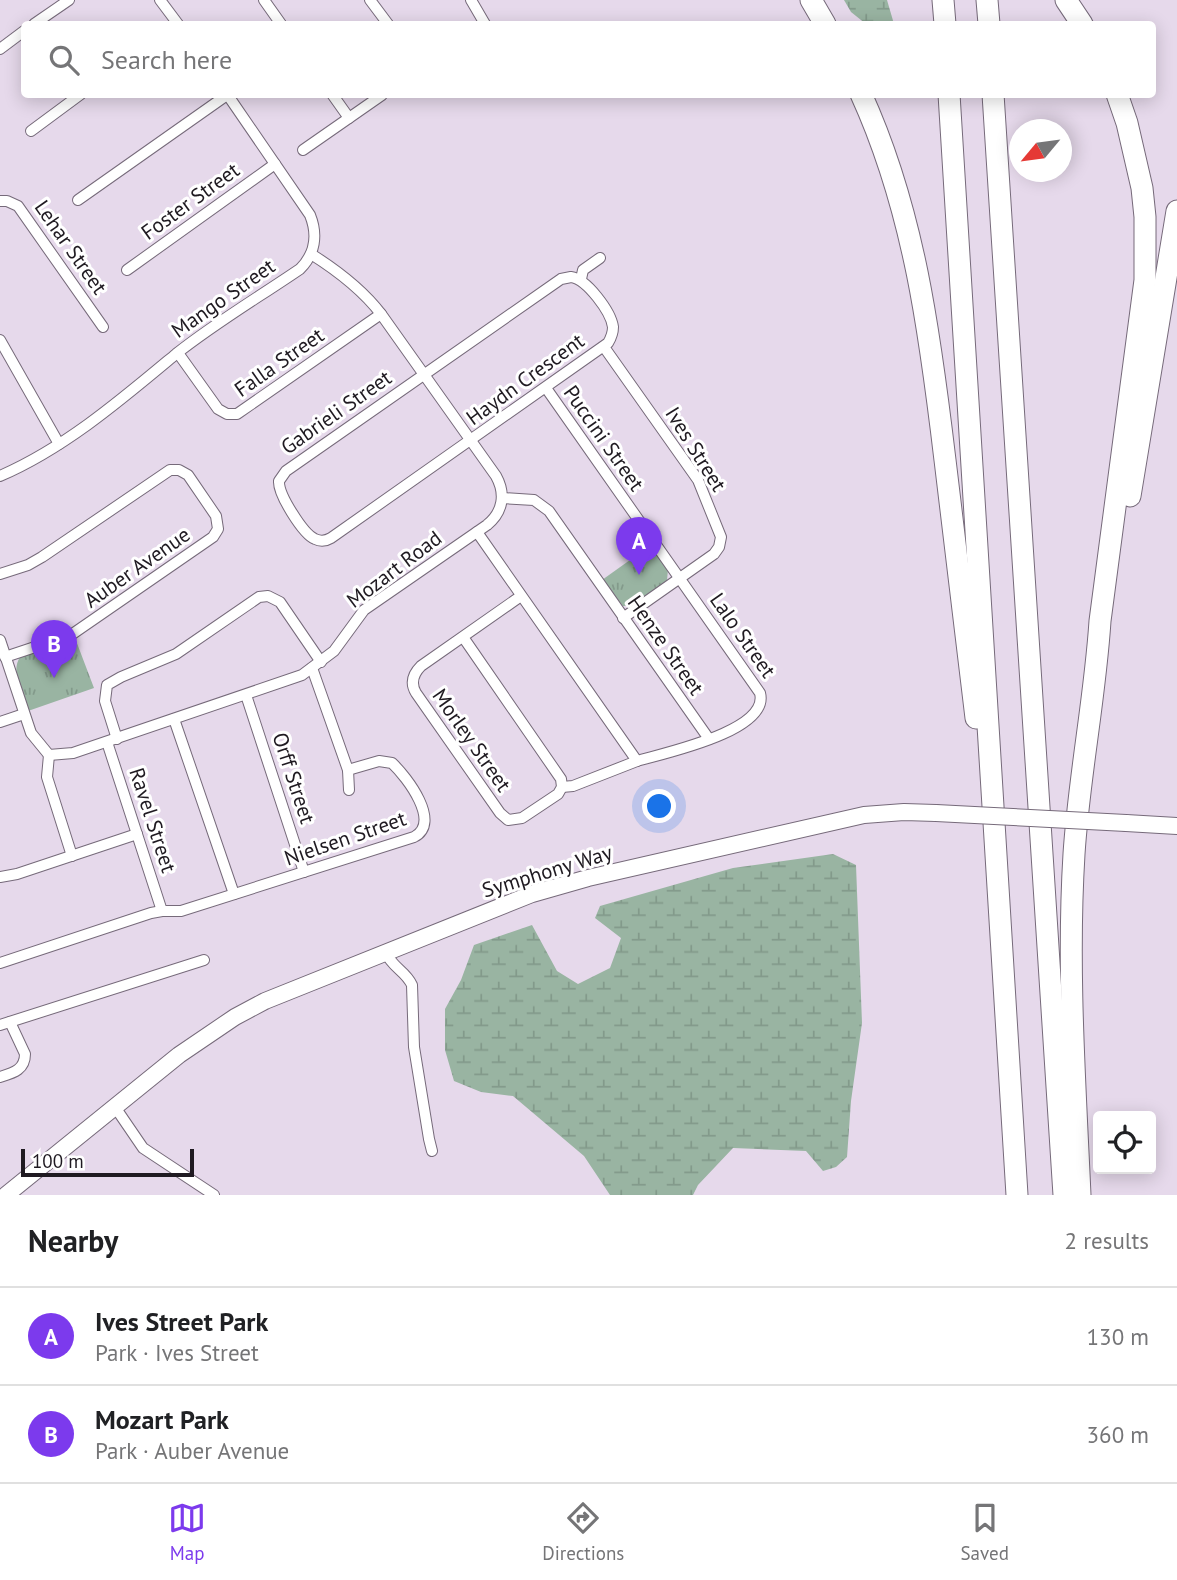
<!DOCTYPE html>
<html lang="en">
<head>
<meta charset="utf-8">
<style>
  body { margin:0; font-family:"PT Sans",sans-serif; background:#f2f2f2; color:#202124 }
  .controls { position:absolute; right:21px; bottom:21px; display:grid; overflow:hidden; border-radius:7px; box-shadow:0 4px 18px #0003 }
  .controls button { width:63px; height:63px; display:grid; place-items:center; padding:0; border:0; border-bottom:2px solid #e0e0e0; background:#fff; color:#202124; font:35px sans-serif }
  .compass { position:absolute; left:1009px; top:119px; width:63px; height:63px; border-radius:50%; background:#fff; box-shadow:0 4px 18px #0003; rotate:241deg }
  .scale { position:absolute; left:21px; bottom:18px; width:173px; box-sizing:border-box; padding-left:7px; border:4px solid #1f1a21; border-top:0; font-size:19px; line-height:24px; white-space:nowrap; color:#1f1a21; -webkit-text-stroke:5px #fff; paint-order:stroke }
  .you { position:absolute; left:660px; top:807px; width:24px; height:24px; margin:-18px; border:5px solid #fff; border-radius:50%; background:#1a73e8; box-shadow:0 0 0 10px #1a73e833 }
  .badge { display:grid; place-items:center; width:46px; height:46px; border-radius:50%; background:#7c3aed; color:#fff; font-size:23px; font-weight:700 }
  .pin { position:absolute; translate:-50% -58px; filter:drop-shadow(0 2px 4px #0008) }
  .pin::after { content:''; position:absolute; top:37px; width:24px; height:21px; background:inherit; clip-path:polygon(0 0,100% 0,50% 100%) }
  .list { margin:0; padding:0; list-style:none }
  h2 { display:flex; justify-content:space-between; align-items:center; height:91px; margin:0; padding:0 28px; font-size:30px }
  h2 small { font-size:23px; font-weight:400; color:#757577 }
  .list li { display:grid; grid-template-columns:46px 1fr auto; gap:21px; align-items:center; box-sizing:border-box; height:98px; padding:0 28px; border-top:2px solid #e0e0e0 }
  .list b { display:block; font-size:26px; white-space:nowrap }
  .list p { margin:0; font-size:23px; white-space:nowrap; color:#757577 }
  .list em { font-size:23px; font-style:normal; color:#757577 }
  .icon { flex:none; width:38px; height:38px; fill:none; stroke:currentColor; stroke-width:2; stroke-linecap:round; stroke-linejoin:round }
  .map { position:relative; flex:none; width:1177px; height:1195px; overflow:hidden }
  .search { position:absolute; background:#fff; box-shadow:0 4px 18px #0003; left:21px; right:21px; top:21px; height:77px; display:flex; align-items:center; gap:18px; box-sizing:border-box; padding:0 24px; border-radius:7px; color:#757577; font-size:26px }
  .sheet { height:287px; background:#fff }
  nav { display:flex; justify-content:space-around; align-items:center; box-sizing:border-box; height:98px; border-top:2px solid #e0e0e0; background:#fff; font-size:19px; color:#757577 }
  nav a { display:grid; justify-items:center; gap:4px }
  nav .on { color:#7c3aed }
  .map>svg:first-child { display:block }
</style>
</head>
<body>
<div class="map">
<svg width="1177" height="1195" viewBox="0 0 1177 1195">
  <defs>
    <pattern id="wetland-marsh" width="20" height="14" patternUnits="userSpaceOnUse" patternTransform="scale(1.75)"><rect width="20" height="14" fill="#99b4a2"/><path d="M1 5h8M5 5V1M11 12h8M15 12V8" fill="none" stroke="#839a8b"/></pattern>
    <pattern id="park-tufts" width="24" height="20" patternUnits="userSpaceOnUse" patternTransform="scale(1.75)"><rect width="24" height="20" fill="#99b4a2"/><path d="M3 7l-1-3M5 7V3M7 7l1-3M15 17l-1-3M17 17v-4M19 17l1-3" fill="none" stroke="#839a8b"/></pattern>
  </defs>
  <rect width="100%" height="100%" fill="#e6d9eb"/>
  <!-- wetland -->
  <g fill="url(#wetland-marsh)">
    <path d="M844,0H887L894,24H866L851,12Z"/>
    <path d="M833,854L856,865L862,1023L851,1101L847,1157L836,1167L823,1171L806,1151L733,1148L698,1185L693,1195H610L584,1156L513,1096L481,1092L454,1081L445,1050V1009L461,980L474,945L532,925L557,971L578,984L610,968L621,938L595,918L600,906L733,868Z"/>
  </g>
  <!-- park -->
  <g fill="url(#park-tufts)">
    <path d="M651,545L668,569L667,581L633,606H623L602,580Z"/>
    <path d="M75,638L94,688L28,711C23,695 10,672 20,657Z"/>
  </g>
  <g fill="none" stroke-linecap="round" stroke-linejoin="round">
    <!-- street casing -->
    <g stroke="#766a7a" stroke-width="12">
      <g id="street">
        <path d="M160,0L178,24"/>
        <path d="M264,0L281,24"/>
        <path d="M370,0L388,24"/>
        <path d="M471,0L485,24"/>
        <path d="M34,24L69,0"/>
        <path d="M0,49L24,31"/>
        <path d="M332,94L349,118"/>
        <path d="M31,131L81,94"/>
        <path d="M303,150L382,95"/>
        <path d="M78,200L227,95"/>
        <path d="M0,201H7L18,206L103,327"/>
        <path d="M127,270L275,164"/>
        <path d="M571,277C587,279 611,312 613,327C613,334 611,338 608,343L331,538C326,541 321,542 315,539C303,534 278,494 279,481L286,471L561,279Z"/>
        <path d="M581,279L583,270L600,258"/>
        <path d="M0,340L59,444"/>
        <path d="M604,347L698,480L721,537L719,547L714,554L623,618"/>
        <path d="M178,353L218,409L227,414H237L381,314"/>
        <path d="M0,476C65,448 122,399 176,354C215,323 259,297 300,269C315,254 318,235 310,215L227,94"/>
        <path d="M502,498L534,500L549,511L709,739"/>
        <path d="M477,532L637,761C664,753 770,731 760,693L546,388"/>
        <path d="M0,574L28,565L42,557L170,470H179L188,475L216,516L218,529L213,537L71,635L5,657"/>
        <path d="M463,637L561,779L562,787L558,794L522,818L508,820L500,813L416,693C410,683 413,674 421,666L521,596"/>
        <path d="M0,640L31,733L49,755"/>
        <path d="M246,695L304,872"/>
        <path d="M174,719L234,894"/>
        <path d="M0,722L24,714"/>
        <path d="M117,739L105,701L107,685L121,677L176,654L259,597L268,596L280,602L321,662"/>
        <path d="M107,742L162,911"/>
        <path d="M49,755L73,753L302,675L334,651L364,610L487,525C503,512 506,494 496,476L381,314C362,289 338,271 311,254"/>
        <path d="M49,755L47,777L72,856"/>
        <path d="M348,770L349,790"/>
        <path d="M562,787L573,786L637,761"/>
        <path d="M0,877L17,874L137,834"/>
        <path d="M385,951C392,968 405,970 412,985L414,1047L429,1139L432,1151"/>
        <path d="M0,963L151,913L162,911H181L414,837C442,823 407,777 392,763L379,761L348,770L312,668"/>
        <path d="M0,1025L204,960"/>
        <path d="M0,1077C13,1073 25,1070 25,1054L10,1022"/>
        <path d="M115,1107L143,1148L214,1195"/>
      </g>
    </g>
    <!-- secondary casing -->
    <g stroke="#766a7a" stroke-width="18">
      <g id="secondary">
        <path d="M1126,823L1177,826"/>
        <path d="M6,1195L179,1055L235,1017L265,1001L532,894L588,878L864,815L904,812L936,813"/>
      </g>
    </g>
    <!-- highway casing -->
    <g stroke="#766a7a" stroke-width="23">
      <g id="highway">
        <path d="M811,0L825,24"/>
        <path d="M943,0L945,24"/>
        <path d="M987,0L989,24"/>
        <path d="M1066,0L1082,24"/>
        <path d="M861,94C914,210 930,334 945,460C955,546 965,632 976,718"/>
        <path d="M949,94L1017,1195"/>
        <path d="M993,94L1064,1195"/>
        <path d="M1130,496L1177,211"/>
        <path d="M1080,1195C1075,1082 1067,968 1074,854C1079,776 1095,699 1100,621L1145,280V217L1142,188L1127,123L1117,94"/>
      </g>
    </g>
    <!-- street -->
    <use href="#street" stroke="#fff" stroke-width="10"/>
    <!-- secondary -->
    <use href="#secondary" stroke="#fff" stroke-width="16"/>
    <!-- highway -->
    <use href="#highway" stroke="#fff" stroke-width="21"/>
    <!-- secondary-bridge casing -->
    <g stroke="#766a7a" stroke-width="18" stroke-linecap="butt">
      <path id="secondary-bridge" d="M936,813L1126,823"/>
    </g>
    <!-- secondary-bridge -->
    <use href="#secondary-bridge" stroke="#fff" stroke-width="16"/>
  </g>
  <g text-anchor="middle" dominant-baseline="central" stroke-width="6" stroke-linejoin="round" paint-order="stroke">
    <!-- street labels -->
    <g font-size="21" fill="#1f1a21" stroke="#fff">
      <text transform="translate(190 201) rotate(-36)">Foster Street</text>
      <text transform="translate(71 247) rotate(55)">Lehar Street</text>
      <text transform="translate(223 298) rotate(-35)">Mango Street</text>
      <text transform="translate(279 362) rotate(-35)">Falla Street</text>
      <text transform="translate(525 379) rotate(-36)">Haydn Crescent</text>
      <text transform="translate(336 412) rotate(-35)">Gabrieli Street</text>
      <text transform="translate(604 438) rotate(55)">Puccini Street</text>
      <text transform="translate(696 449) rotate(58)">Ives Street</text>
      <text transform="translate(137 567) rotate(-35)">Auber Avenue</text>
      <text transform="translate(394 569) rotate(-37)">Mozart Road</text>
      <text transform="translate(743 635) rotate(55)">Lalo Street</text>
      <text transform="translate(666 645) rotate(55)">Henze Street</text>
      <text transform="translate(472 740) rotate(55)">Morley Street</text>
      <text transform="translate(294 778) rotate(72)">Orff Street</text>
      <text transform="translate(153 820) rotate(72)">Ravel Street</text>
      <text transform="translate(345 838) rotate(-19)">Nielsen Street</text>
      <text transform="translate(547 871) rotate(-17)">Symphony Way</text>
    </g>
  </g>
</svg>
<div class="controls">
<button><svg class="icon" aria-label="locate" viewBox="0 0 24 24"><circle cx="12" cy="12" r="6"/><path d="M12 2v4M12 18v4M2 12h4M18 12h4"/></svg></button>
</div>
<svg class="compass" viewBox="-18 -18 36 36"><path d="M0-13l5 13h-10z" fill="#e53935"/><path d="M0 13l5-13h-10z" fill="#757577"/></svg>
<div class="scale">100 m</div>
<div class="you"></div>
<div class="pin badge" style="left:639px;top:575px">A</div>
<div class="pin badge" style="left:54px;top:678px">B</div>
<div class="search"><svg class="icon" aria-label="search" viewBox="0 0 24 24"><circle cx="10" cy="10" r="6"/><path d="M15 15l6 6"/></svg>Search here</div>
</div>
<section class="sheet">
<h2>Nearby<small>2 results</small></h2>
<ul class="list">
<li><span class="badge">A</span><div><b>Ives Street Park</b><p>Park · Ives Street</p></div><em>130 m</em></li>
<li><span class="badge">B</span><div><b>Mozart Park</b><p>Park · Auber Avenue</p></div><em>360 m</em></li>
</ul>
</section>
<nav>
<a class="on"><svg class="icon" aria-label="map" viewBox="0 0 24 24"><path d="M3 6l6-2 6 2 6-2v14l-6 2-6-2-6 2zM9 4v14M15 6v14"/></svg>Map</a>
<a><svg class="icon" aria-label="directions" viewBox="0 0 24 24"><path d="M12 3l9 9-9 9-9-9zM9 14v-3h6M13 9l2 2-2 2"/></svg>Directions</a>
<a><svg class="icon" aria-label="saved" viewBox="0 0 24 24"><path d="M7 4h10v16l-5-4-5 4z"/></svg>Saved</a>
</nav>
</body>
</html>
